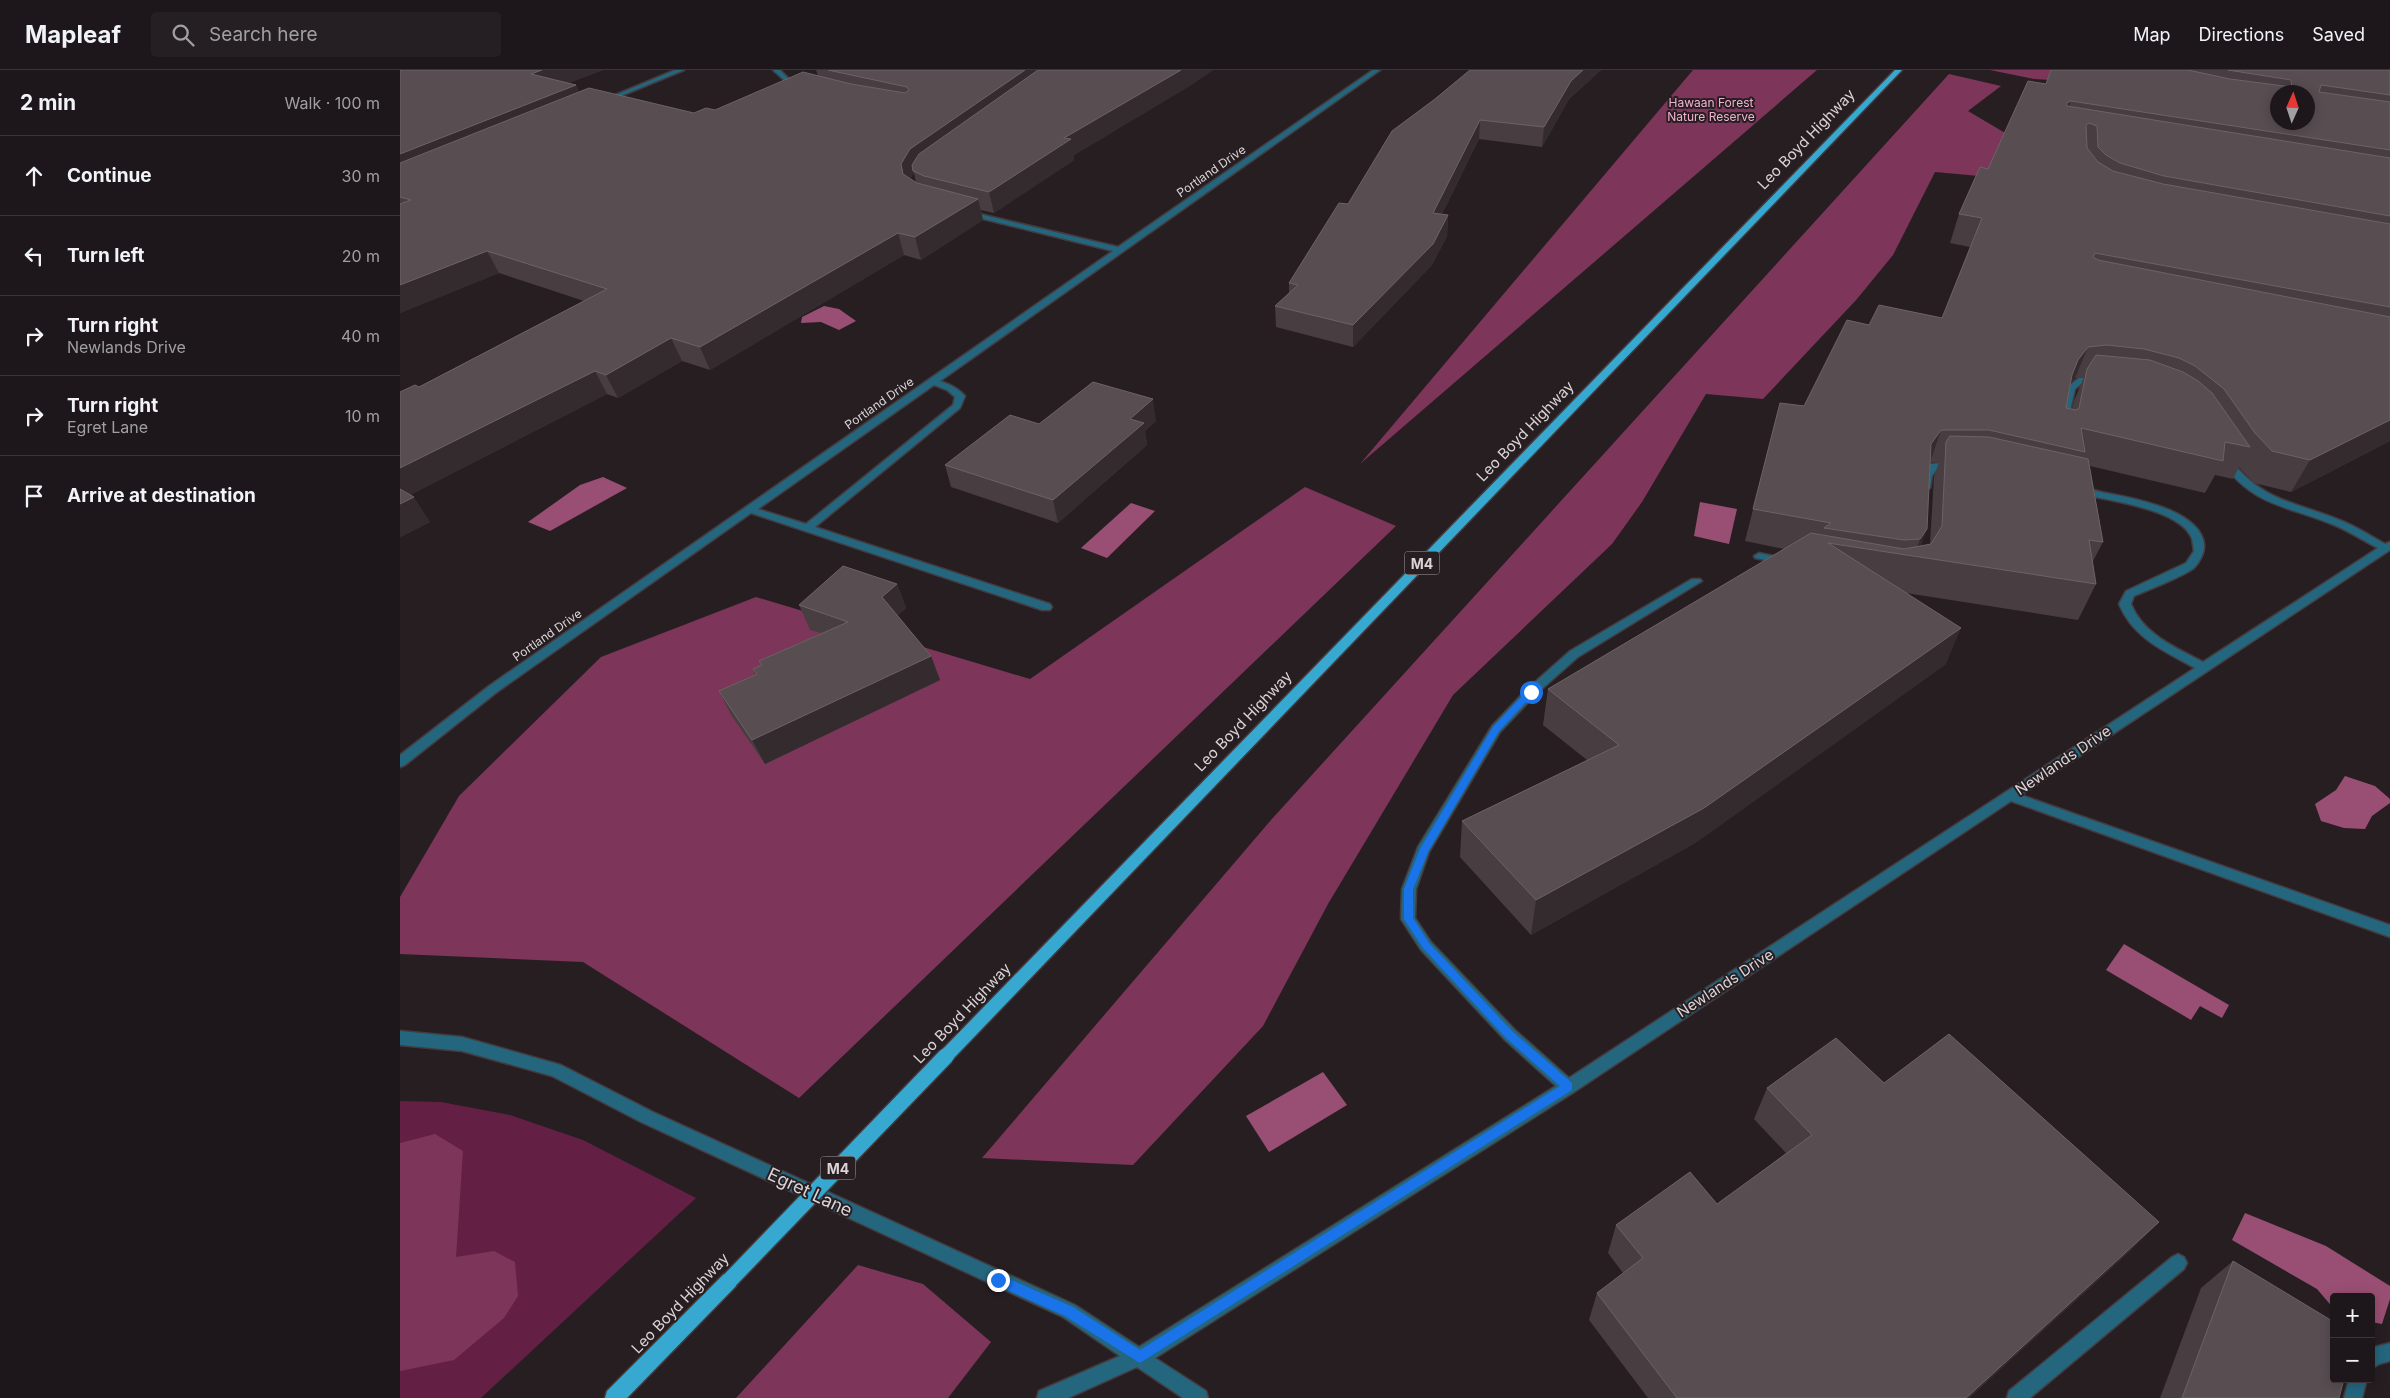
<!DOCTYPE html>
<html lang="en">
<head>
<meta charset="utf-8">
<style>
  body { margin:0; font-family:Inter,sans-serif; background:#251f23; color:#f1f3f6 }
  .controls { position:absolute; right:15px; bottom:15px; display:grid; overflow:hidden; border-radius:5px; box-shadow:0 2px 12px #0003 }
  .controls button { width:45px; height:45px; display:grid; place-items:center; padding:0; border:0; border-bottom:1px solid #3b3539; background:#1d161a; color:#f1f3f6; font:25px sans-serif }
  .compass { position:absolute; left:1870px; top:15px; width:45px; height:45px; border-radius:50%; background:#1d161a; box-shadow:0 2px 12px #0003; rotate:3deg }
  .stop { position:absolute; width:15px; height:15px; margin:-11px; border:4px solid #1a73e8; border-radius:50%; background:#fff }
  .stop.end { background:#1a73e8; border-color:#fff; box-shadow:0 1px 5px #0008 }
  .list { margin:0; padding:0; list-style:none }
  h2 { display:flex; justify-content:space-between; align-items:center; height:65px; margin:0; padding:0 20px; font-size:21px }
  h2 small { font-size:16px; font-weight:400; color:#a09fa2 }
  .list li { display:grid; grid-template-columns:32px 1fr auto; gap:15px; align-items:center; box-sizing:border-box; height:80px; padding:0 20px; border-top:1px solid #3b3539 }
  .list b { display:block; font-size:19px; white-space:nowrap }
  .list p { margin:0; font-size:16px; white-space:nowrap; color:#a09fa2 }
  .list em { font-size:16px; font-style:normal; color:#a09fa2 }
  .icon { flex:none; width:28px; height:28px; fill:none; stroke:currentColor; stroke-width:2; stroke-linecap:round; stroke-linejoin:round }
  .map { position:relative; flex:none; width:1990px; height:1328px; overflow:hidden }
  header { display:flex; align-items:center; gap:30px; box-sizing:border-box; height:70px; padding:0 25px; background:#1d161a; border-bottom:1px solid #3b3539 }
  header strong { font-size:24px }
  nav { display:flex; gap:28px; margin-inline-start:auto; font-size:18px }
  .search { width:350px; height:45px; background:#251f23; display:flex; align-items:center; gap:12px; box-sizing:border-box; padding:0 18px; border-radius:5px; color:#a09fa2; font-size:19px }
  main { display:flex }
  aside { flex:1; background:#1d161a }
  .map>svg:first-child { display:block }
</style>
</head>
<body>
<header>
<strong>Mapleaf</strong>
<div class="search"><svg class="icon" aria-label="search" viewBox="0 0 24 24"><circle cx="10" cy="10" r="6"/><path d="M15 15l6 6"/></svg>Search here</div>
<nav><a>Map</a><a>Directions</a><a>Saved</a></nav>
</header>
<main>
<aside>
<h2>2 min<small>Walk · 100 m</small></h2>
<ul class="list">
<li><svg class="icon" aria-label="ahead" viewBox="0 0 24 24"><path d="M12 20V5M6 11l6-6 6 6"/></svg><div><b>Continue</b></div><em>30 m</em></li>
<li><svg class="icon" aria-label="left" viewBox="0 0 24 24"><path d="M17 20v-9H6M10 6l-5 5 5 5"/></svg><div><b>Turn left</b></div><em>20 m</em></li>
<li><svg class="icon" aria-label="right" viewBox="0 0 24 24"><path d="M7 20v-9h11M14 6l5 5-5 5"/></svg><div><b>Turn right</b><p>Newlands Drive</p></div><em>40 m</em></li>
<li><svg class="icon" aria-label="right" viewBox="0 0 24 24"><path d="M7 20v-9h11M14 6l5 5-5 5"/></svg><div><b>Turn right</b><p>Egret Lane</p></div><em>10 m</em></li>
<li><svg class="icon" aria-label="arrive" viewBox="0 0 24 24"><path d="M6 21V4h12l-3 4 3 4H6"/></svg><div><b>Arrive at destination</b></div></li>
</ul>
</aside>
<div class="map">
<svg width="1990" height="1328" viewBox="0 0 1990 1328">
  <rect width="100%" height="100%" fill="#271e22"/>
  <!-- green -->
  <path fill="#632044" d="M0,1031L41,1032L110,1045L183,1070L296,1128L81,1328H0Z"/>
  <!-- forest -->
  <g fill="#7d365a">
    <path d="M1293,0H1417L960,394Z"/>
    <path d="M1590,0H1695L1702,13L1634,9Z"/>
    <path d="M1549,4L1601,16L1568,41L1617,70L1646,112L1535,102L1493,185L1457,229L1363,329L1306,324L1242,432L1212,474L1053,625L928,834L863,956L733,1095L582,1088L871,750Z"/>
    <path d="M905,417L996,456L399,1028L183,892L0,884V827L59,726L201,587L356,527L630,609Z"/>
    <path d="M35,1064L63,1081L56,1187L94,1181L115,1192L118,1226L104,1248L54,1290L0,1301V1073Z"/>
    <path d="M458,1195L523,1214L591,1272L548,1328H336Z"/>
  </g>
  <!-- water -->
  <g fill="#994f73">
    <path d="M424,236L439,239L456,251L439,260L421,252L401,253L402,247Z"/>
    <path d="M203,407L227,418L150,461L128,452L180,415Z"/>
    <path d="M1300,432L1337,439L1329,474L1294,466Z"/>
    <path d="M731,433L755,441L707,488L681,478Z"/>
    <path d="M1945,706L1975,716L1990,729V733L1972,746L1965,759L1944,758L1921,751L1915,734L1936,720Z"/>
    <path d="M1724,874L1829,935L1822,948L1800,936L1791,950L1706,900Z"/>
    <path d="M923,1002L947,1035L869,1082L846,1046Z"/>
    <path d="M1845,1143L1926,1176L1990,1216V1229L1982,1254L1971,1252V1227H1934V1239L1917,1219L1832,1170Z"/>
  </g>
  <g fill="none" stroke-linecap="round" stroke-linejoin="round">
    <!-- minor casing -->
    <g stroke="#443b3f" stroke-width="3">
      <g id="minor">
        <path d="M275,0H284L206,32L201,31Z"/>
        <path d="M373,0H380L389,9L405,16L402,18L385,11Z"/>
        <path d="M973,0H980L540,311C549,314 558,318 565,326L560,338L415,457L650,534L652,537L650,540H642L351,443L97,622L5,695L0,697V685L89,616L713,181L563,144V140L718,177ZM534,315L547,320L555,327L553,335L406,454L358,439Z"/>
        <path d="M1679,308H1699L1704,311L1699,314H1681L1675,319L1670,341L1665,344L1662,343L1660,341L1666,318Z"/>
        <path d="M1826,388L1830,389C1862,431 1892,431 1937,449C1954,455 1969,465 1985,474L1990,472V480L1621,725L1990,855V867L1611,731L1174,1022L755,1288L806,1321L808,1328H783L737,1297L668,1328H637L639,1321L720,1286L663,1247L241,1052L152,1006L62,981L0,975V961L62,967L161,995L253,1042L675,1235L739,1277L1156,1016L1105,970L1021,880L1001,849L1002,819L1018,777L1092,656L1127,619L1170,581L1292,509H1300L1302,511L1178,587L1135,625L1100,662L1029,782L1016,819L1015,848L1031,872L1115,960L1169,1008L1795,598C1764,581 1733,568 1719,534L1726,521L1786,493L1794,481C1793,477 1793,473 1792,469C1781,438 1704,430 1675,423V419C1684,417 1697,421 1706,423C1733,428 1800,440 1804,474C1805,482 1800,492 1794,498C1784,506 1748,520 1734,526L1731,534C1744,565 1775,577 1803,592L1978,478C1962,470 1946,459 1929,453C1883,435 1852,435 1821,391Z"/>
        <path d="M1554,392L1559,395L1558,397L1537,399L1532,406L1530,418H1522V406L1530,394Z"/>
        <path d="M1359,483L1389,489L1390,491L1385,494L1355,488L1354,486Z"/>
        <path d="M1778,1184L1784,1187L1787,1193L1784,1199L1630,1328H1607L1609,1321L1772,1187Z"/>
        <path d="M1990,1273V1291L1979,1294L1971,1299V1278Z"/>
        <path d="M1949,1309H1967L1962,1328H1944Z"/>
      </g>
    </g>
    <!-- major casing -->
    <g stroke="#443b3f" stroke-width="3">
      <g id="major">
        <path d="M1495,0H1502L551,991L546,993L541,991L538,986L541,981Z"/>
        <path d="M330,1201L336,1204L339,1210L336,1216L227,1328H205L207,1321L324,1204Z"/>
      </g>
    </g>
    <!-- minor -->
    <use href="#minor" fill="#24667e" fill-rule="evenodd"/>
    <!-- major -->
    <use href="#major" fill="#37a8cf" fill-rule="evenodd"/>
    <!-- major-bridge casing -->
    <g stroke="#443b3f" stroke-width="19" stroke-linecap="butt">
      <path id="major-bridge" d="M330,1210L546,986"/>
    </g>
    <!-- major-bridge -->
    <use href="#major-bridge" stroke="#37a8cf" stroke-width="16"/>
  </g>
  <!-- wall -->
  <g fill="#483e42" fill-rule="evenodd">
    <path d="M0,0H203L168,13L176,15L179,22L294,43L315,40L418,6L416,0H813L791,15L674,85V90L594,143L581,140L583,150L521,190L504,185L310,300L282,291L218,328L207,324L10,425L30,452L0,467L19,317L184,231L99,203L0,243ZM514,103L516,113L510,109Z"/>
    <path d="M1070,0H1201L1169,29L1142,77L1079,69L1042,144L1048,145L1047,166L1032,195L953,277L876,257L875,236L889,223V213L1035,29Z"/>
    <path d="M1651,0H1990V371L1891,422L1854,413L1839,397L1833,409L1815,405L1805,423L1690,396L1703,472L1692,493L1696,514L1678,550L1506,523L1546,594L1295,773L1131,865L1060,787L1062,751L1187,690L1143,655L1148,619L1384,479L1345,471L1380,333L1404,336L1469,255L1542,248L1570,177L1550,173L1559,144L1588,99L1646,14ZM1684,307L1674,331L1672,339L1666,338L1671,313L1675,308ZM1530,392H1539L1534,407L1530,474L1521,476Z"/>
    <path d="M756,351L745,361L747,375L658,453L551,417L545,395L639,354Z"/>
    <path d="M497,514L506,538L497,546L531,586L540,610L365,694L331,645L319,621L355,604L353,599L361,595L359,591L421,563L410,560L399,535Z"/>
    <path d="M1484,1013L1731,1180L1569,1328H1248L1189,1250L1197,1223L1223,1203L1208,1183L1216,1155L1317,1134L1386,1083L1354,1049L1367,1018Z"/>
    <path d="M1833,1191L1939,1328H1760L1801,1218Z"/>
  </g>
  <!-- shaded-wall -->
  <g fill="#342b2f">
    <path d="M142,0H203L140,24L131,4Z"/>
    <path d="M625,0H656L513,101L514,103L506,115L501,94L510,79Z"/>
    <path d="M781,0H813L791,15L674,85V90L594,143L589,122L664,68Z"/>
    <path d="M1183,0H1201L1169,29L1142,77L1144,57L1171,11Z"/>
    <path d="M176,15L185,35L0,110V84Z"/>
    <path d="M1671,31L1661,57L1667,33Z"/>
    <path d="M1080,50L1079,69L1032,164L1033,143Z"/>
    <path d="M578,129L583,150L521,190L515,167Z"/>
    <path d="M1048,145L1047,166L1032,195L953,277V255Z"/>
    <path d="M498,163L504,185L310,300L300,277Z"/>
    <path d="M87,181L99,203L0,243V215Z"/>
    <path d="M271,268L282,291L218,328L206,305Z"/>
    <path d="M1688,277L1675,308L1665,322L1678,290Z"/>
    <path d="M195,301L207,324L0,430V398Z"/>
    <path d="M753,329L756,351L745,361L747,375L658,453L653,430L730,349Z"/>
    <path d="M1990,350V371L1891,422L1910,390Z"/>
    <path d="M1541,360L1530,392L1531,374Z"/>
    <path d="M14,427L30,452L0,467V434Z"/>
    <path d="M1527,459L1517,487L1514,486L1520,469Z"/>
    <path d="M497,514L506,538L491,552L482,527Z"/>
    <path d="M1561,558L1546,594L1295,773L1131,865L1136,830Z"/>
    <path d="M531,586L540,610L365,694L352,670Z"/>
    <path d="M1759,1152L1731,1180L1569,1328H1566Z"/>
  </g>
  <!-- building -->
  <g fill="#584e52" stroke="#6c6367" fill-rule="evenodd">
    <path d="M0,0H142L131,4L176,15L0,84Z"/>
    <path d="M428,0H625L510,79L501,94L503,104L517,113L578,129L515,167L498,163L300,277L271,268L206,305L195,301L0,398V322L15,315L19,317L207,219L87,181L0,215V134L11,130L0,127V93L189,18L294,43L306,38L315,40L403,2L451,14L505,23L509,20L507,17Z"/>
    <path d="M638,0H781L664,68L671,69L589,122L524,106L513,101L512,95L519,84Z"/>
    <path d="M1070,0H1183L1171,11L1144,57L1080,50L1033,143L1048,145L1033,174L953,255L875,236L898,215L889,213L939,133L948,134L992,61L1035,29Z"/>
    <path d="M1651,0H1788L1830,9L1892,17L1891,10L1828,0H1990V25L1921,15L1919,22L1990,32V80L1671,31L1667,33V36L1990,88V146L1764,106L1720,93L1706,85L1698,77L1697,56L1689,53L1686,55L1687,78L1698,92L1713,101L1763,114L1990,154V237L1695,183L1693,187L1698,190L1990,247V350L1910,390L1872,381L1855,363L1824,319L1795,296L1779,288L1744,279L1707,275L1688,277L1678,290L1672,305L1666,338L1676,340L1679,338L1687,299L1696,285L1750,290L1783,302L1798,311L1812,323L1850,377L1825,372L1823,391L1681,358L1685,382L1589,360H1541L1531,374L1527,459L1520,469L1504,470L1424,458L1431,453L1353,439L1380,333L1404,336L1447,250L1469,255L1479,235L1542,248L1582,148L1559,144L1580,97L1588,99L1628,11L1646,14ZM1878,22H1908V52H1878Z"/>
    <path d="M693,312L753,329L730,349L744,353L653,430L545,395L610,345L639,354Z"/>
    <path d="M1550,366L1589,367L1688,389L1703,472L1689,470L1696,514L1428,473L1561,558L1304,738L1136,830L1062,751L1219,675L1148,619L1411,463L1504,479L1531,474L1542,456L1546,372Z"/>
    <path d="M0,419L14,427L0,434Z"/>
    <path d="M443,496L497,514L482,527L531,586L352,670L319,621L357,604L353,599L362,595L359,591L448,552L399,535Z"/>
    <path d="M1549,964L1759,1152L1566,1328H1277L1197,1223L1243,1188L1216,1155L1290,1102L1317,1134L1412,1065L1367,1018L1436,968L1484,1013Z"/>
    <path d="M1833,1191L1934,1252V1309H1944L1939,1328H1782Z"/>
  </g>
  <!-- route -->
  <path fill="#1a73e8" d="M1128,620L1135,622L1099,661L1028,782L1013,819V848L1029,873L1113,962L1172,1013V1020L740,1293L665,1246L594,1214L592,1210L598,1204L673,1237L740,1280L1160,1016L1106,968L1023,878L1004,849V819L1020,779L1093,657Z"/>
  <g text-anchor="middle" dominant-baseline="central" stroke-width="4" stroke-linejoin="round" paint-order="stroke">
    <!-- far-park labels -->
    <g font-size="12" fill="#f3b3d0" stroke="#271e22">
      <text x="1311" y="32">Hawaan Forest<tspan x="1311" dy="14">Nature Reserve</tspan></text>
    </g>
    <!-- far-street labels -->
    <g font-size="12" fill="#dad4d6" stroke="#271e22">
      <text transform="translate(811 101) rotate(-35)">Portland Drive</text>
      <text transform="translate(479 333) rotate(-35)">Portland Drive</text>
      <text transform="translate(147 565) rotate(-35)">Portland Drive</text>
    </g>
    <!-- shield labels -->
    <g fill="#271e22" stroke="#a49da0" stroke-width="1">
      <rect x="1004.5" y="481.5" width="35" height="23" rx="4"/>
      <rect x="420.5" y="1086.5" width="35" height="23" rx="4"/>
    </g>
    <g font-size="14" font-weight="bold" fill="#dad4d6">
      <text x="1022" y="493">M4</text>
      <text x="438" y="1098">M4</text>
    </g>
    <!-- street labels -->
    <g font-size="15" fill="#dad4d6" stroke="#271e22">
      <text transform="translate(1406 69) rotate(-46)">Leo Boyd Highway</text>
      <text transform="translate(1125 361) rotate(-46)">Leo Boyd Highway</text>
      <text transform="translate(843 651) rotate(-46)">Leo Boyd Highway</text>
      <text transform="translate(1663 690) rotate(-34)">Newlands Drive</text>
      <text transform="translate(1325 913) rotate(-33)">Newlands Drive</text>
      <text transform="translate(562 943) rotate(-46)">Leo Boyd Highway</text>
      <text transform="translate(280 1233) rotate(-46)">Leo Boyd Highway</text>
    </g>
    <!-- near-street labels -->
    <g font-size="18" fill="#dad4d6" stroke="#271e22">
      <text transform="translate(410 1122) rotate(25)">Egret Lane</text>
    </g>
  </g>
</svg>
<div class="controls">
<button>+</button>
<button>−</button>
</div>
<svg class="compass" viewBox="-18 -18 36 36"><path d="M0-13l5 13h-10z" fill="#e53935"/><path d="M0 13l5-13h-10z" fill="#a09fa2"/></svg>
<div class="stop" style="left:1131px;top:622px"></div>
<div class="stop end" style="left:598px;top:1210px"></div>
</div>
</main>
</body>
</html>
